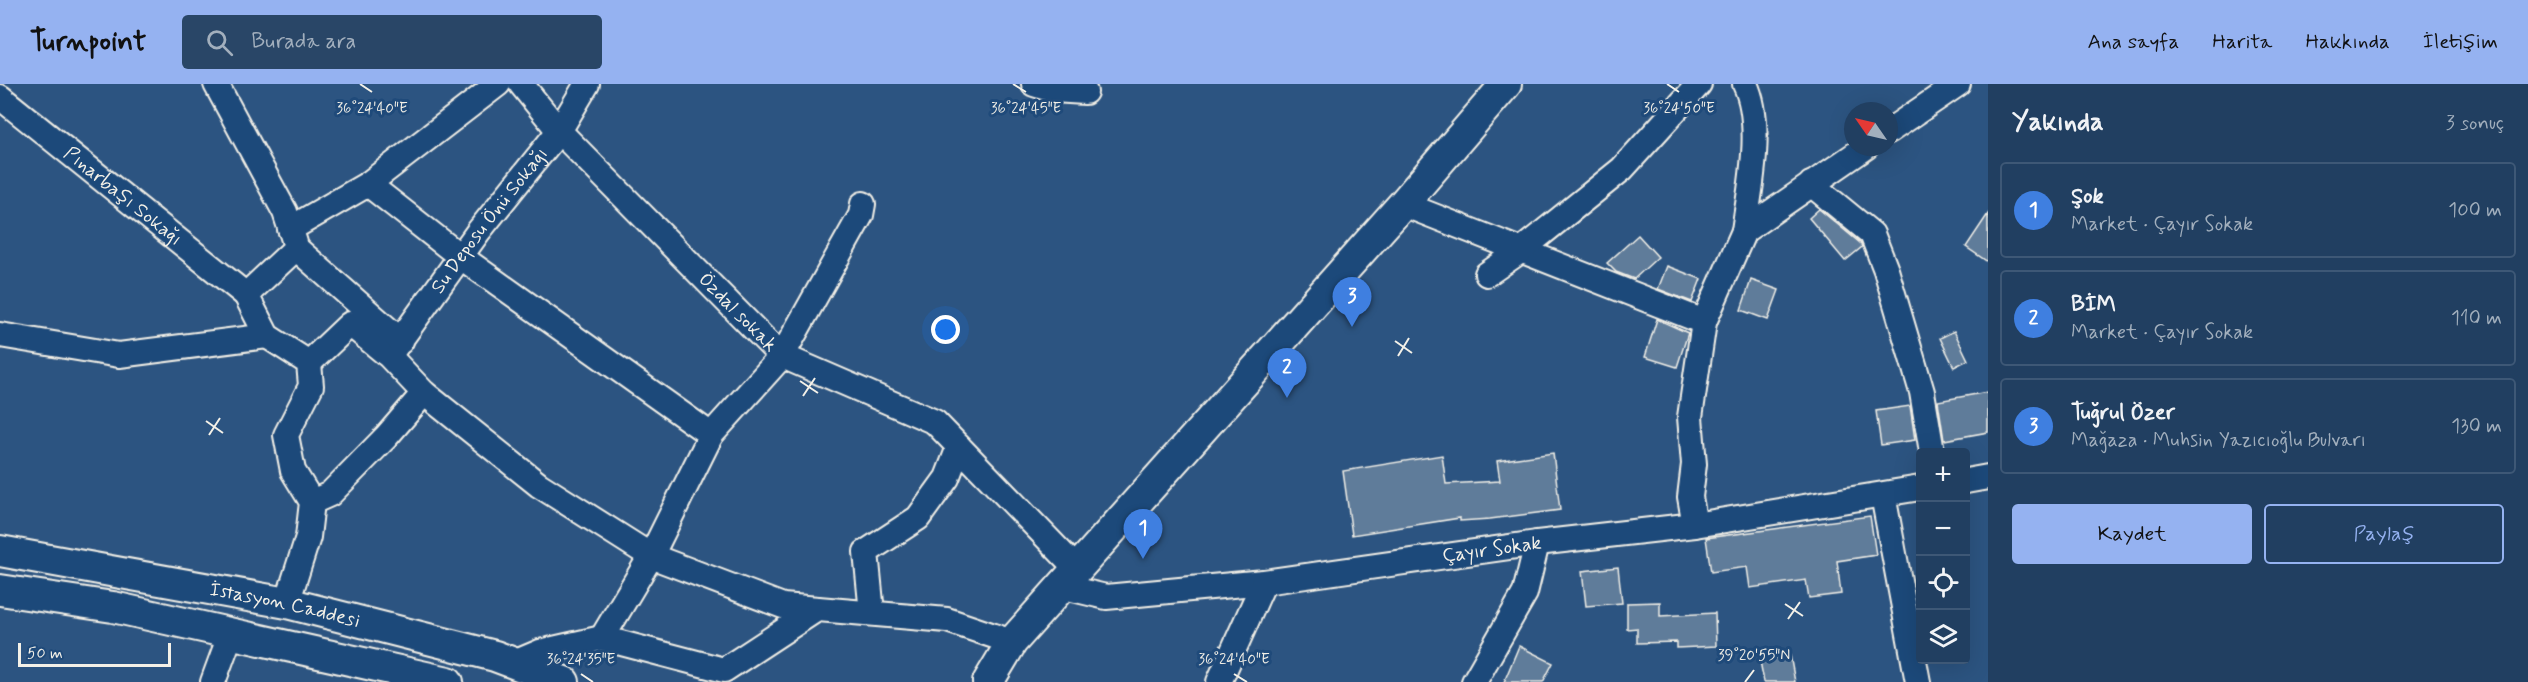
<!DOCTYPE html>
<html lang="tr">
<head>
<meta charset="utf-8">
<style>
  body { margin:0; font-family:Mynerve,sans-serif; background:#294667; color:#f1f3f6 }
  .controls { position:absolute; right:18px; bottom:18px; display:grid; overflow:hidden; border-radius:6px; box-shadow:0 6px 24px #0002 }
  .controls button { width:54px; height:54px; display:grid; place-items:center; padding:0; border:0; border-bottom:2px solid #3e5876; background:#213f61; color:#f1f3f6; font:30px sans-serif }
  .compass { position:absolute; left:1844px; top:18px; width:54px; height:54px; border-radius:50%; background:#213f61; box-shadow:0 6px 24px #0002; rotate:304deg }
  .scale { position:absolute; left:18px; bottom:15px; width:153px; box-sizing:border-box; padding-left:6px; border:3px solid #f4f1e8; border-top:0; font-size:16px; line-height:21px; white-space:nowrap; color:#f4f1e8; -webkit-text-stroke:4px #1f4a7a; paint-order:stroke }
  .you { position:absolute; left:946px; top:246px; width:21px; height:21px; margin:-15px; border:4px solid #fff; border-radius:50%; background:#1a73e8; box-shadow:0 0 0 9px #1a73e833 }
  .badge { display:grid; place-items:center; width:39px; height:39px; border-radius:50%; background:#95b2f1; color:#fff; font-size:20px; font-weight:700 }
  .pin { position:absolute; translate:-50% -50px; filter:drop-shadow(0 2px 3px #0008) }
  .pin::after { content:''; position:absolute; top:32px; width:21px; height:18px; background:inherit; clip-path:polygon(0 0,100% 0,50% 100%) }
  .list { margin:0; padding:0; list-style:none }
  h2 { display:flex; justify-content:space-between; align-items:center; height:78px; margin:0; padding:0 24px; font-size:26px }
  h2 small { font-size:20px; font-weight:400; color:#a2afbd }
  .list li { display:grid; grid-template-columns:39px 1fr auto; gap:18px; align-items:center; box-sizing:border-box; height:96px; margin:0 12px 12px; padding:0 12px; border:2px solid #3e5876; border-radius:6px }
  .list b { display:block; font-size:22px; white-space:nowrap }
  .list p { margin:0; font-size:20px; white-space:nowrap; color:#a2afbd }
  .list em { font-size:20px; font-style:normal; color:#a2afbd }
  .actions { display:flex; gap:12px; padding:18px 24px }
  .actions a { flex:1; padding:14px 0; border:2px solid #95b2f1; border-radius:6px; text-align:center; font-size:21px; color:#95b2f1 }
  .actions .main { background:#95b2f1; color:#111 }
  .icon { flex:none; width:33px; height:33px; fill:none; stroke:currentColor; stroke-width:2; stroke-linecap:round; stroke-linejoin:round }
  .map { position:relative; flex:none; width:1988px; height:598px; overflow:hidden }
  header { display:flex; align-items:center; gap:36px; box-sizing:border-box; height:84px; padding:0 30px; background:#95b2f1; color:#111 }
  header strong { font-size:28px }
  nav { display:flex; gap:33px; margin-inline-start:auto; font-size:21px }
  .search { width:420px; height:54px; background:#294667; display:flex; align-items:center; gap:15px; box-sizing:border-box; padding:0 21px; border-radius:6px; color:#a2afbd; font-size:22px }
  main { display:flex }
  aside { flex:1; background:#213f61 }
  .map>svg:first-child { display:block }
</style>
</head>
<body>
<header>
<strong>Turnpoint</strong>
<div class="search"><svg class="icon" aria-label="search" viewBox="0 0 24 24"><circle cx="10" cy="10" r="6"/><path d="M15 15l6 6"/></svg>Burada ara</div>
<nav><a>Ana sayfa</a><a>Harita</a><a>Hakkında</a><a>İletişim</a></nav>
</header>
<main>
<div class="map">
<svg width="1988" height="598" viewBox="0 0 1988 598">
  <rect width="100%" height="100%" fill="#2c5481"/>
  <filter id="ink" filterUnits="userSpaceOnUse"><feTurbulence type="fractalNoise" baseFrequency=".0167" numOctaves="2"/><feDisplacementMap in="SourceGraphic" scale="12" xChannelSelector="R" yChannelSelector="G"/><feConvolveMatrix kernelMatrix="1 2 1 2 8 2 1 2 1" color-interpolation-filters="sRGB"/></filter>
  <g filter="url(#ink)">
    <!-- building -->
    <g fill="#5e7b9a" stroke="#f4f1e8" stroke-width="1.5">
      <path d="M1819,125L1860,159L1862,163L1845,177L1809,134Z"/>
      <path d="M1988,130V178L1966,163Z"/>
      <path d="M1638,151L1658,173L1634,195L1616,188L1607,179Z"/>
      <path d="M1667,182L1701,195L1692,218L1658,205Z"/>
      <path d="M1751,196L1779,206L1768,236L1741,226Z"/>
      <path d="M1657,235L1688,249L1677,283L1645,273Z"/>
      <path d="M1954,247L1968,276L1954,283L1940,254Z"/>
      <path d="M1988,308V348L1944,356L1938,317Z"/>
      <path d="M1910,322L1915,356L1881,361L1876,327Z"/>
      <path d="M1553,369L1560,426L1490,435L1460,437V434L1352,451L1343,387L1442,371L1446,400L1500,397L1497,377Z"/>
      <path d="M1870,432L1876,471L1837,477L1841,510L1809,514L1806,496L1750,504L1747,483L1711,488L1706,454Z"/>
      <path d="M1618,483L1622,519L1586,522L1582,487Z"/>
      <path d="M1660,518V532L1715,529L1716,562L1677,564V558L1637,559V544L1627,545V519Z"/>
      <path d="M1519,562L1553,579L1543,598H1504Z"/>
      <path d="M1790,571L1795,598H1764L1760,577Z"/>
    </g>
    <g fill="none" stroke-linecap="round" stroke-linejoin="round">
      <!-- minor casing -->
      <g stroke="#f4f1e8" stroke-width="28">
        <g id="minor">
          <path d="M216,0L285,128L295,159"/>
          <path id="s1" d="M521,0L559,47L780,271L935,338L1078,486"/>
          <path d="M1034,0L1053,6L1085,8"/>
          <path id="s2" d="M0,13L246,211"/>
          <path d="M1889,47L1958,0"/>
          <path d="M368,100L498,0"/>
          <path d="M1811,100L1872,150L1886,186L1922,308L1932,368"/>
          <path d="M1403,120L1704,238"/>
          <path d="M290,145L368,100L461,173L711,351L651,472L602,554"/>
          <path d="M1744,147C1750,104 1764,40 1745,0"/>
          <path d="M1487,190L1519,168L1622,85L1699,0"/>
          <path d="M0,251L119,271L267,252"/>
          <path id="s3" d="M391,269L478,148L559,47L587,0"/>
          <path d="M309,279L350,240L389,272L424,309L539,401L651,472L783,522L947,536L1012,558"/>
          <path d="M711,351L782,272L861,131L863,120"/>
          <path d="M1966,397L1988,393"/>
          <path d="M1883,411L1918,598"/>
          <path d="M312,418L330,410L386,353L424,309"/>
          <path d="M1695,441L1690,413L1694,380L1690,333L1704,238L1744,147L1866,63"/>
          <path id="s4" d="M1064,503L1106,513L1264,498L1537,459L1695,441L1920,404"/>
          <path d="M287,519L308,453L312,418L293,387L286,351L311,302L309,279L267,252L246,211L296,164L401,257"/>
          <path d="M872,529L866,468L918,434L947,394L959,363"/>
          <path d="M514,579L540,568L602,554L724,586L817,525"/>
          <path d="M213,598L231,549"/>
          <path d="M1219,598L1264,498"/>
          <path d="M1474,598L1525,509L1537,459"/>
        </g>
      </g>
      <!-- major casing -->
      <g stroke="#f4f1e8" stroke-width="34">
        <g id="major">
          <path id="s5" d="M0,467L287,519L495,572L564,598"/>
          <path d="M0,506L113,523L448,598"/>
          <path d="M988,598L1012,558L1403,120L1506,0"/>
        </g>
      </g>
      <!-- minor -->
      <use href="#minor" stroke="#1f4a7a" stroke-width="24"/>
      <!-- major -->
      <use href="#major" stroke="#1f4a7a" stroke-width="30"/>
    </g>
  </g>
  <!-- ticks -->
  <path fill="none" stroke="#f4f1e8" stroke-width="2" d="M360,0L372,8M1013,0L1026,8M1667,0L1679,8M1395,257L1412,269M1398,272L1409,254M800,297L818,309M803,312L815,294M206,337L223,349M209,351L220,334M1785,520L1803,532M1788,535L1800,518M581,590L593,598M1234,590L1247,598M1745,598L1754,586"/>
  <g text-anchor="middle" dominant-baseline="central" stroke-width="6" stroke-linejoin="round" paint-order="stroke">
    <!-- street labels -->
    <g font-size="20" fill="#f4f1e8" stroke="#1f4a7a">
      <text stroke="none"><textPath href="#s2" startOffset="158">Pınarbaşı Sokağı</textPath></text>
      <text stroke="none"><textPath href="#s3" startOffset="165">Su Deposu Önü Sokağı</textPath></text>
      <text stroke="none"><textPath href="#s1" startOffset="315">Özdal sokak</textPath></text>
      <text stroke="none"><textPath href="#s4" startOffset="432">Çayır Sokak</textPath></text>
      <text stroke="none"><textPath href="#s5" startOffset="290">İstasyon Caddesi</textPath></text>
    </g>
  </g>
  <g font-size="15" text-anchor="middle" fill="#f4f1e8" stroke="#1f4a7a" stroke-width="6" stroke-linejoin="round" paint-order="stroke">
    <text x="372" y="29">36°24'40"E</text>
    <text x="1026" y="29">36°24'45"E</text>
    <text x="1679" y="29">36°24'50"E</text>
    <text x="1754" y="576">39°20'55"N</text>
    <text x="581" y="580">36°24'35"E</text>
    <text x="1234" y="580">36°24'40"E</text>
  </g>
</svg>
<div class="controls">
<button>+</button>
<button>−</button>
<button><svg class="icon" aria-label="locate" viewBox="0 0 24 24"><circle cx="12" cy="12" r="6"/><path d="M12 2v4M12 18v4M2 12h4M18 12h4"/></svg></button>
<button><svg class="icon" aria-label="layers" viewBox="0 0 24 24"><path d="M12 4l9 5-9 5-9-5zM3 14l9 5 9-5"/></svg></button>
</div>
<svg class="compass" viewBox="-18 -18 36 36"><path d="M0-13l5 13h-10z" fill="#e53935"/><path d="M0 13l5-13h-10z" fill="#a2afbd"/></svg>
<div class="scale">50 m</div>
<div class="you"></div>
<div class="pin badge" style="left:1143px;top:475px;background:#3f7fe0">1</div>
<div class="pin badge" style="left:1287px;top:314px;background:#3f7fe0">2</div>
<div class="pin badge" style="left:1352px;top:243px;background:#3f7fe0">3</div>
</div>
<aside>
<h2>Yakında<small>3 sonuç</small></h2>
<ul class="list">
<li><span class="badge" style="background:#3f7fe0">1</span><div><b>Şok</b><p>Market · Çayır Sokak</p></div><em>100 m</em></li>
<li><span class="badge" style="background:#3f7fe0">2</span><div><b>BİM</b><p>Market · Çayır Sokak</p></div><em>110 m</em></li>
<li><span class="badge" style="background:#3f7fe0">3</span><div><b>Tuğrul Özer</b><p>Mağaza · Muhsin Yazıcıoğlu Bulvarı</p></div><em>130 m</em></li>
</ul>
<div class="actions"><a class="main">Kaydet</a><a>Paylaş</a></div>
</aside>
</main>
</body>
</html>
